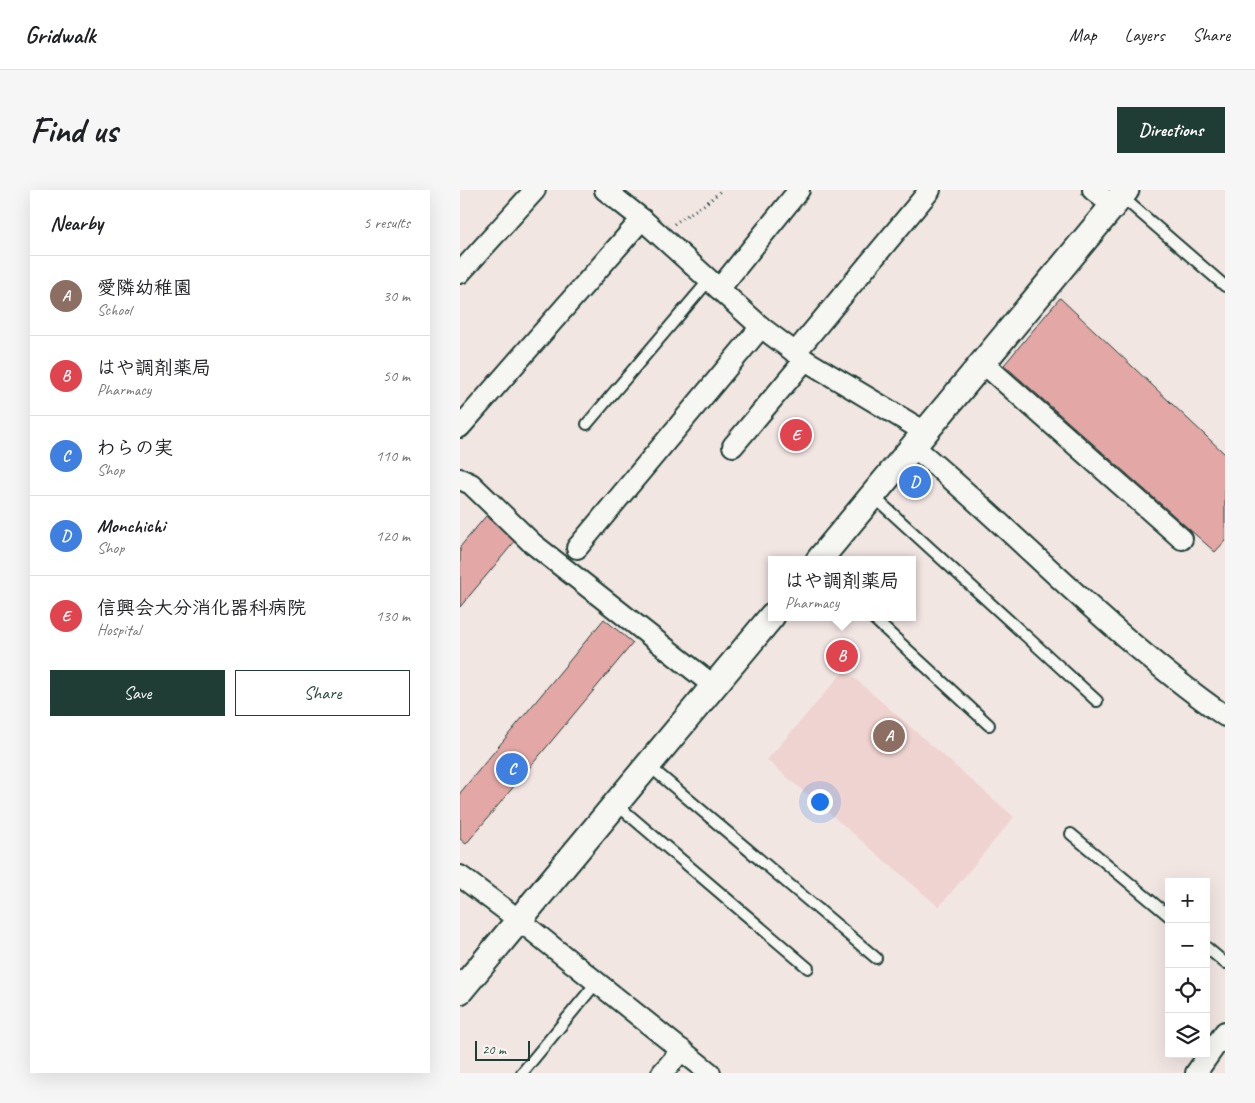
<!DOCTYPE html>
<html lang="en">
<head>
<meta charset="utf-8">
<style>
  body { margin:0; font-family:Caveat,"Klee One",sans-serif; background:#f6f6f6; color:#202124 }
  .controls { position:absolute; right:15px; bottom:15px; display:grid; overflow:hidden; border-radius:0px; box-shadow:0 5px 20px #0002 }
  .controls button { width:45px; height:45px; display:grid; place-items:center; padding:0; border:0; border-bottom:1px solid #e0e0e0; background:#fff; color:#202124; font:25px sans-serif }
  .scale { position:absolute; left:15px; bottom:12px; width:55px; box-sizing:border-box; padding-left:5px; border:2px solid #1f3d34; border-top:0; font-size:14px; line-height:18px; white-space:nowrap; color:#1f3d34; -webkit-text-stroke:4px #f6f6f2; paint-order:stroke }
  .you { position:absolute; left:359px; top:611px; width:18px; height:18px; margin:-12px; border:4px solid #fff; border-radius:50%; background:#1a73e8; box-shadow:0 0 0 8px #1a73e833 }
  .badge { display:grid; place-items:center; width:32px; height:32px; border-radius:50%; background:#1f3d34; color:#fff; font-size:16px; font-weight:700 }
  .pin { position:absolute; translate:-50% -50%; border:2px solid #fff; box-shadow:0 1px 5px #0006 }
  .popup { position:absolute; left:308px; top:366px; width:148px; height:65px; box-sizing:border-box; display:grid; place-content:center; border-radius:0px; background:#fff; filter:drop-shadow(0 1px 4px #0005); font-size:16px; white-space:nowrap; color:#757577 }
  .popup b { font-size:19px; color:#202124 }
  .popup::after { content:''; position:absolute; left:50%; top:100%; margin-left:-10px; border:10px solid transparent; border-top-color:#fff }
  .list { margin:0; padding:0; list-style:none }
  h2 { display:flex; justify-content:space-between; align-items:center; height:65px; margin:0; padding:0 20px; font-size:21px }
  h2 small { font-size:16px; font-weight:400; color:#757577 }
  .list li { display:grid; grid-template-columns:32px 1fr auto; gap:15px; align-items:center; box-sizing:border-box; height:80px; padding:0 20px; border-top:1px solid #e0e0e0 }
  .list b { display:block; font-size:19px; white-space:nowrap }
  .list p { margin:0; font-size:16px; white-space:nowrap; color:#757577 }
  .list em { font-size:16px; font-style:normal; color:#757577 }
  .actions { display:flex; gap:10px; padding:15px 20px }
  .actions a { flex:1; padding:11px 0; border:1px solid #1f3d34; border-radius:0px; text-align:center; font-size:18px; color:#1f3d34 }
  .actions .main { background:#1f3d34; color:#fff }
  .icon { flex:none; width:28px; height:28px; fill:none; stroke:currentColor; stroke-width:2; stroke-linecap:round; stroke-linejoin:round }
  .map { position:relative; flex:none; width:765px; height:883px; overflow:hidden; border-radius:0px }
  header { display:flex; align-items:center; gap:30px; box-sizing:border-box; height:70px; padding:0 25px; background:#fff; border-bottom:1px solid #e0e0e0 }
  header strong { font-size:24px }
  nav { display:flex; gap:28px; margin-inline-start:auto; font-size:18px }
  .intro { display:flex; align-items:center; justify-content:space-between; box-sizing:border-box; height:120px; padding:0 30px }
  h1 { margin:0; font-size:35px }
  .button { padding:12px 22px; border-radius:0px; background:#1f3d34; color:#fff; font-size:18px; font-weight:700 }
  main { display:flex; gap:30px; padding:0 30px }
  aside { flex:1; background:#fff; border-radius:0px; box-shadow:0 5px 20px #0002 }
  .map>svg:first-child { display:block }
</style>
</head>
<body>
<header>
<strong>Gridwalk</strong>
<nav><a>Map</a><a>Layers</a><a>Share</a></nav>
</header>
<div class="intro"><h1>Find us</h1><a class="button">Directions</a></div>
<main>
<aside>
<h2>Nearby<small>5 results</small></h2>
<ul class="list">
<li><span class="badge" style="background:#8d6e63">A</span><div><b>愛隣幼稚園</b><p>School</p></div><em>30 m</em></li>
<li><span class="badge" style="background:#e0444e">B</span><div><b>はや調剤薬局</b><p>Pharmacy</p></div><em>50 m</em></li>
<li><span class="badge" style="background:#3f7fe0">C</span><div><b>わらの実</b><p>Shop</p></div><em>110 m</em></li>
<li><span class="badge" style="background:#3f7fe0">D</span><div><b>Monchichi</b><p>Shop</p></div><em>120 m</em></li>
<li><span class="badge" style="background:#e0444e">E</span><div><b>信興会大分消化器科病院</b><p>Hospital</p></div><em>130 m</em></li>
</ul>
<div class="actions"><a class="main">Save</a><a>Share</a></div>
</aside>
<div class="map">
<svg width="765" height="883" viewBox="0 0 765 883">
  <rect width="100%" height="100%" fill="#f2e6e3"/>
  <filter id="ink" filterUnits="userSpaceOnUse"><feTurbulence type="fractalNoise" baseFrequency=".02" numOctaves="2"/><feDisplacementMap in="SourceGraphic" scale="10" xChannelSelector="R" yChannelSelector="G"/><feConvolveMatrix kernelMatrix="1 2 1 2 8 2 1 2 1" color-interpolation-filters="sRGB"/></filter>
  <g filter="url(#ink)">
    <!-- built -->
    <path fill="#eed3d0" d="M385,480L554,627L479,717L307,570Z"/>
    <!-- building -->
    <g fill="#e3a8a5" stroke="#1f3d34">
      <path d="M600,108L765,264V351L755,362L544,175Z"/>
      <path d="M26,326L56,350L0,417V357Z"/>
      <path d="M144,429L173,453L6,654L0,649V603Z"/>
    </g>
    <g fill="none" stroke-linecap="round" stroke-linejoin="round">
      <!-- service casing -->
      <g stroke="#1f3d34" stroke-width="14">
        <g id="service">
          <path d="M661,6L765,96"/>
          <path d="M127,234L250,89"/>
          <path d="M413,306L637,511"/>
          <path d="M412,427L529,535"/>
          <path d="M188,575L416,768"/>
          <path d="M156,614L348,778"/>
          <path d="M611,644L709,726"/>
          <path d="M746,757L765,773"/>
          <path d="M62,883L137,792"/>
        </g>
      </g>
      <!-- minor casing -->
      <g stroke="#1f3d34" stroke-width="24">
        <g id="minor">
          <path d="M145,0L182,29L301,137L345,170L465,242"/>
          <path d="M633,0L653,16"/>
          <path d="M0,83L75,0"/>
          <path d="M260,98L339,0"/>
          <path d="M335,163L470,0"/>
          <path d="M523,173L722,349"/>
          <path d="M0,237L182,29"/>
          <path d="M273,256L345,170"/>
          <path d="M453,256C558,344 652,447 765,526"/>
          <path d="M0,289L11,294L72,353L254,496"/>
          <path d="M117,358L301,137"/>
          <path d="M0,686L59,730L250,883"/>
          <path d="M202,883L222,860"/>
          <path d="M736,883L765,842"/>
        </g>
      </g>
      <!-- tertiary casing -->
      <g stroke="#1f3d34" stroke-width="29">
        <g id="tertiary">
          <path d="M359,370L666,0"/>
          <path d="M0,801L312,426"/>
        </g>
      </g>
      <!-- path -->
      <path stroke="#1f3d34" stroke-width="3" stroke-dasharray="1 4" stroke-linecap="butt" d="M214,34C230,22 248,15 261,0"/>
      <!-- service -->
      <use href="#service" stroke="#f6f6f2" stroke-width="10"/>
      <!-- minor -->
      <use href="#minor" stroke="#f6f6f2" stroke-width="20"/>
      <!-- tertiary -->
      <use href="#tertiary" stroke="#f6f6f2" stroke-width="25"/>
    </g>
  </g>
</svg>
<div class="controls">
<button>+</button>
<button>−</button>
<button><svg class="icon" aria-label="locate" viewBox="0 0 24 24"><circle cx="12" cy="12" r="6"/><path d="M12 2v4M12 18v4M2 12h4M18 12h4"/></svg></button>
<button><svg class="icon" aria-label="layers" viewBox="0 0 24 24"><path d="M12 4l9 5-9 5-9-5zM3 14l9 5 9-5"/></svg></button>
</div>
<div class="scale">20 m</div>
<div class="you"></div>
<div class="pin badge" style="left:429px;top:546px;background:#8d6e63">A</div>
<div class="pin badge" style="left:382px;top:466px;background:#e0444e">B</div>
<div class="popup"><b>はや調剤薬局</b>Pharmacy</div>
<div class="pin badge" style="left:52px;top:579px;background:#3f7fe0">C</div>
<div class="pin badge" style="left:455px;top:292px;background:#3f7fe0">D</div>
<div class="pin badge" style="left:336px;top:245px;background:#e0444e">E</div>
</div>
</main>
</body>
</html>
